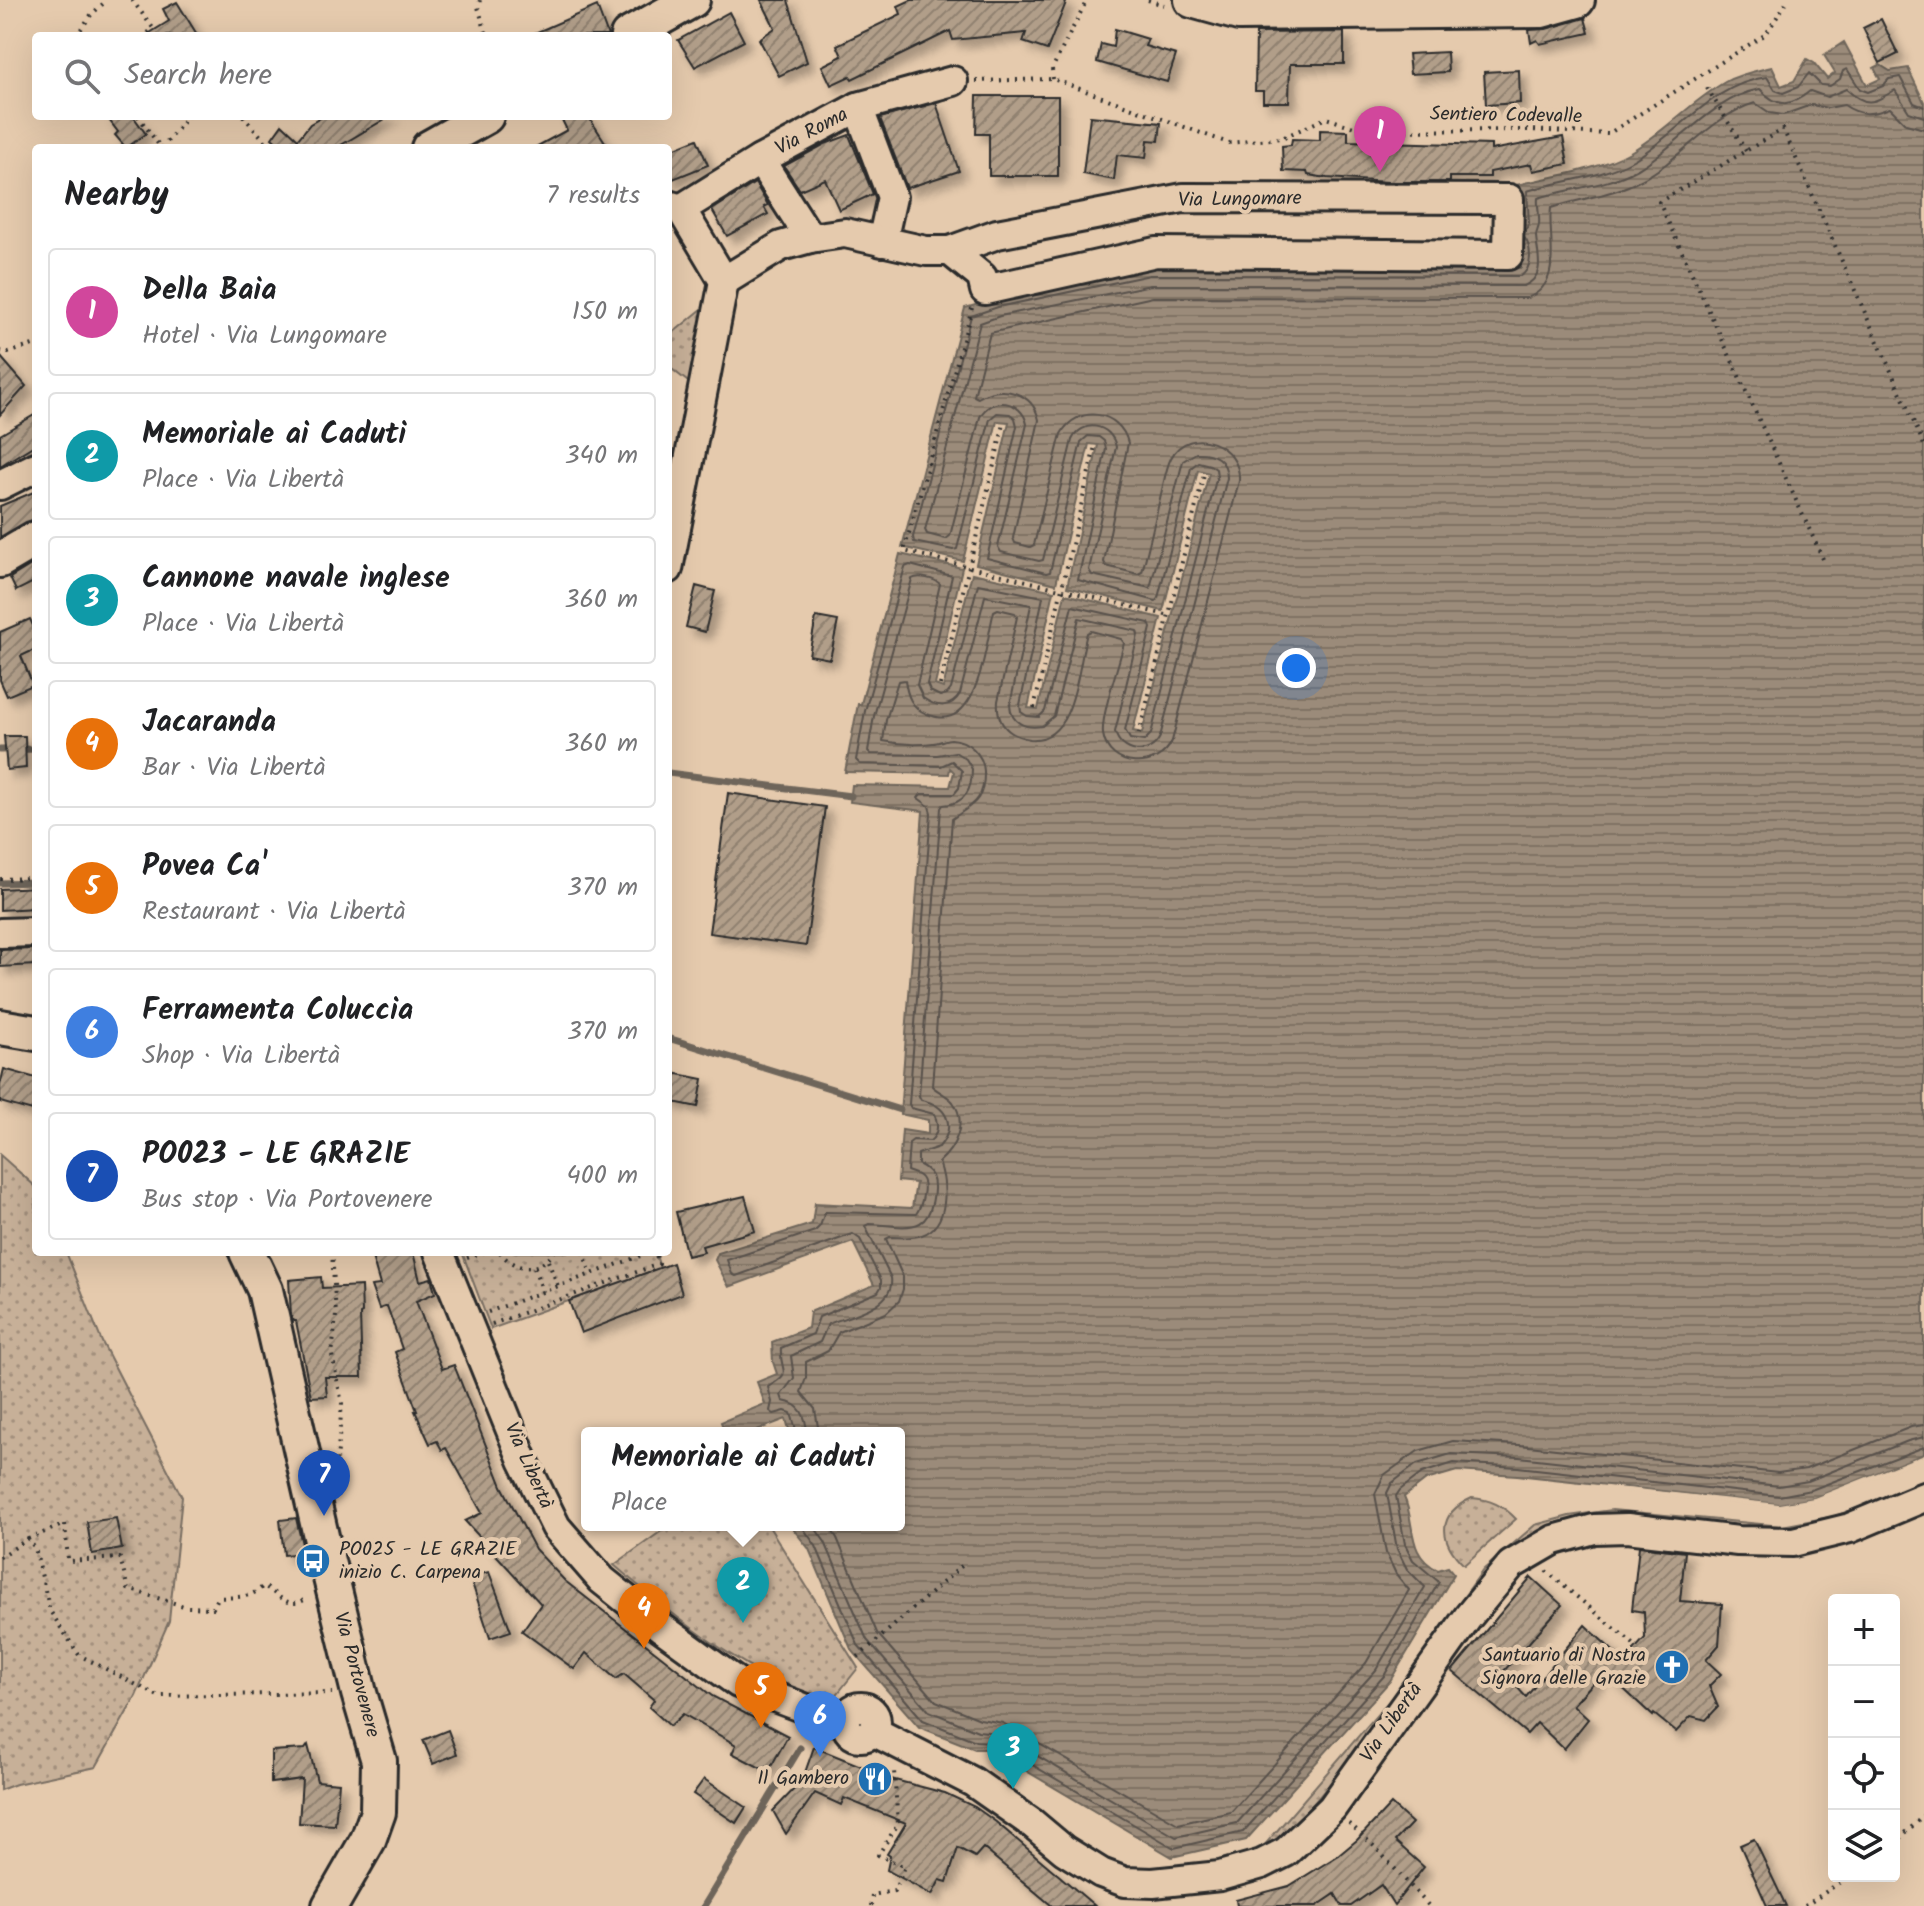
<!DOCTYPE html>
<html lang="en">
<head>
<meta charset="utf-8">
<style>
  body { margin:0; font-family:Kalam,sans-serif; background:#f2f2f2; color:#202124 }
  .controls { position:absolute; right:24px; bottom:24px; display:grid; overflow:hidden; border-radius:8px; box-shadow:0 8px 32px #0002 }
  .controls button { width:72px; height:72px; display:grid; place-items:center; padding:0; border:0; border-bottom:2px solid #e0e0e0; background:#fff; color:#202124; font:40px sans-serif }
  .you { position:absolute; left:1296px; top:668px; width:28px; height:28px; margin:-20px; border:6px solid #fff; border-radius:50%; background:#1a73e8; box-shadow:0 0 0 12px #1a73e833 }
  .badge { display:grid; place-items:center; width:52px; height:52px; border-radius:50%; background:#1a73e8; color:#fff; font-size:26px; font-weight:700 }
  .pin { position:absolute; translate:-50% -66px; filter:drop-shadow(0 2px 4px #0008) }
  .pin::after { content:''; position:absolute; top:42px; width:28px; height:24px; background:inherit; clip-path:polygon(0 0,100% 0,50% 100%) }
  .popup { position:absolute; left:581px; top:1427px; width:324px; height:104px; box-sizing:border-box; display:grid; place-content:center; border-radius:8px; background:#fff; filter:drop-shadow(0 2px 6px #0005); font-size:26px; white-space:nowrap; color:#757577 }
  .popup b { font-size:30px; color:#202124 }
  .popup::after { content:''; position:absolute; left:50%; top:100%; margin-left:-16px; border:16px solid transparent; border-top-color:#fff }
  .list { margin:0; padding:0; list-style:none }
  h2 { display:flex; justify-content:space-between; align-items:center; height:104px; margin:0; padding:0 32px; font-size:34px }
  h2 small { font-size:26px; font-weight:400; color:#757577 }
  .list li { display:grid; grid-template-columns:52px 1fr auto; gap:24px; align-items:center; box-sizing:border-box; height:128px; margin:0 16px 16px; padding:0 16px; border:2px solid #e0e0e0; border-radius:8px }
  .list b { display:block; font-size:30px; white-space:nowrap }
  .list p { margin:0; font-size:26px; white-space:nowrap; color:#757577 }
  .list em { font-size:26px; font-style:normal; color:#757577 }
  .icon { flex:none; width:44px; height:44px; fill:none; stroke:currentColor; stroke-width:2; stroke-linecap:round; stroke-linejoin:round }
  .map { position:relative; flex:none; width:1924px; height:1906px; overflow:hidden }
  .search { position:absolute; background:#fff; box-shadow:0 8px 32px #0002; left:32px; top:32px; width:640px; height:88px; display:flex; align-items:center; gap:20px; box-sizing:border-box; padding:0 28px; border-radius:8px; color:#757577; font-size:30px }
  .panel { position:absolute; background:#fff; box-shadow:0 8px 32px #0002; left:32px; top:144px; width:640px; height:1112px; border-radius:8px }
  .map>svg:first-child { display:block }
</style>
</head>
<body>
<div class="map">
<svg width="1924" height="1906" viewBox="0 0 1924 1906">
  <defs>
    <pattern id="green-dots" width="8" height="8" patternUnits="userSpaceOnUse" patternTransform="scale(2)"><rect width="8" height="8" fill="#c7b098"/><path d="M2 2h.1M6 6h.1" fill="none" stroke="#a28f7c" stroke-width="1.8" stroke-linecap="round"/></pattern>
    <pattern id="water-rules" width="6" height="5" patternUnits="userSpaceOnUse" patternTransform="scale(2)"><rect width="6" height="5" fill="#9b8b7a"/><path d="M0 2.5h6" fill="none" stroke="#7f7264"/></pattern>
    <pattern id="building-hatch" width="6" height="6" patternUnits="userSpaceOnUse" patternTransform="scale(2)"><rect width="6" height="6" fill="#b19e89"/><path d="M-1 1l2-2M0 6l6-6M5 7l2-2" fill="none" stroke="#908170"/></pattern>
    <filter id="shadow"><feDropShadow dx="7" dy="7" stdDeviation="4" flood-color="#0004"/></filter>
  </defs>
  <rect width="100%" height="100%" fill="#e5caad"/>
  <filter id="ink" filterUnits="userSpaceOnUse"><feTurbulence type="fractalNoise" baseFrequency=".0125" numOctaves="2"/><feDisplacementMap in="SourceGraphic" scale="16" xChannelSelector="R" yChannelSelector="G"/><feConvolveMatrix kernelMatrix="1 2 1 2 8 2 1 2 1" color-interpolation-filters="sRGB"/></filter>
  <g filter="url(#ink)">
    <!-- green -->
    <g fill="url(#green-dots)" stroke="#796e62" stroke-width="2">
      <path d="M708,304L692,385L668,366V337Z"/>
      <path d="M0,1155L36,1187V1252H66L102,1342L182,1497L169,1621L136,1696L96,1767L16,1784L0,1790Z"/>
      <path d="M462,1252H655L660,1268L491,1329Z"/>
      <path d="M1924,1484L1849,1526L1552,1537L1400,1700L1278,1846L1257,1854L1394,1695L1483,1570L1535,1525L1569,1516L1612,1510L1782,1526L1835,1516Z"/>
      <path d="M1472,1498C1490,1499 1504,1506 1516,1519L1464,1565C1439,1541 1436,1514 1472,1498Z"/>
      <path d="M670,1525H768L858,1668L830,1703C747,1675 680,1622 614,1565Z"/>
    </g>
    <!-- water -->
    <path fill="url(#water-rules)" stroke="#6e655a" stroke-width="2" d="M1844,42L1867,85L1880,79L1874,68L1880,65L1890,71L1908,68L1924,102V1454L1814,1498L1779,1504L1517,1475L1457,1471L1426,1480L1404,1497C1416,1523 1406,1555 1438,1570L1448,1567L1454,1574L1390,1681L1246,1840L1172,1857L989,1749H975L919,1727L851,1649L809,1549L790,1525H899V1433H790L786,1419L757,1430L756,1433H725L721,1422L765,1404L757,1382L777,1374L773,1362L772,1342L808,1328L810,1312L874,1285L853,1242L729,1287L715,1260L718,1253L812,1224L815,1203L912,1208L916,1183L898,1181L902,1130L928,1134V1120L900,1114L923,811L850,802L852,785L950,787L954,772L950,768L949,774L845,772L858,704H861L900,554L962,568L935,685L943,688L972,573L1054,591L1028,708L1038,709L1065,594L1161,618L1133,731L1142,733L1209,473L1198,470L1163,611L1067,587L1098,445L1089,444L1056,584L976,564L1009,422L997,421L963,561L902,547L965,308L996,299L1149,267L1521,268V222L1516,185C1553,176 1596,171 1630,152C1664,133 1690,102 1725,82C1739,74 1756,71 1772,67L1781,86L1794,81L1807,59L1814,63L1827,79L1835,73L1824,55Z"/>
    <!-- pier -->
    <path fill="#e5caad" d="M1915,1458L1916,1461L1815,1502L1780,1508L1627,1492V1488L1779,1504L1814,1498Z"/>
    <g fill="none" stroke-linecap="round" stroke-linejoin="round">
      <!-- shore -->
      <g stroke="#58514b" stroke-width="2">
        <path d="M1524,234L1529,223L1527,191C1562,180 1601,178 1633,160C1679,134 1712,84 1767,77L1775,90L1783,93L1798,87L1809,73L1821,85L1830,86L1840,79L1843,71L1847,69L1860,89L1868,92L1883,86L1889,79L1900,77L1914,103L1924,107"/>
        <path d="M797,1433L791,1413L785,1411L774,1414L770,1411L772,1402L768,1387C795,1370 779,1375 781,1348L813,1334L819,1317L878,1292L881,1287V1280L860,1239L853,1234L736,1276L732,1274L727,1260L815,1231L820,1226L825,1212L916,1214C921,1207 929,1183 919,1176C916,1173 911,1173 907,1171L909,1143L913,1140L930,1141C938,1135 939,1123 934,1114L911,1108L909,1104L931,813L929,806L918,798L921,794H954L959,788L962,771L952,761L941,766L860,764L856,760L865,711L905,567L910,565L952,576L927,684L930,691L940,696L947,694L951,689L978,584L1043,597L1020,705L1021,712L1027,716L1039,717L1045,711L1072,606L1149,623L1151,628L1125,730L1130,739L1144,741L1151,734L1217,476L1216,469L1210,465L1198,462L1191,468L1158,598L1156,601L1078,580L1106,449L1104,441L1099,437L1088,436L1081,442L1050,572L1046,573L987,558L1017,426L1015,418L1010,414L997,413L990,419L957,549L953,550L914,542L913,537L971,316L998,307L1150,275L1520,276C1533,270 1532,247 1524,237"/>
        <path d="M807,1433C806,1416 801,1404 783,1401L781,1395L794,1378L791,1356L820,1342L828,1324C850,1315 895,1307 891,1278L865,1226L869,1224C883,1224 907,1230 920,1223C932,1217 937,1188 932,1176C929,1170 924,1167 918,1164V1154L939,1147C957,1126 947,1105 921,1100L919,1096L941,808L943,805C966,804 972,789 972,769L966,759L955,752L937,755L871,754L868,751L874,716L912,579C919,575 935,579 940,584L917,685L923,698C937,708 951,709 960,694L985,596L1031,605L1010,705C1011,723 1025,729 1042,726L1054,716L1079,618L1137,631L1138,635L1115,732C1121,754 1150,758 1160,737L1227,478C1227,459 1213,452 1196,453L1183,461L1150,588L1092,575L1089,570L1116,447C1111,423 1082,419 1072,440L1043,560L1039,561L1001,552L998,547L1027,424C1022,400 991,395 980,417L950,536L946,539L927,534L925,530L980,323L1000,316L1151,285L1524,286C1547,276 1537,254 1536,236C1536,232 1539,228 1539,224C1540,215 1537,207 1538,198C1571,188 1607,186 1638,169C1680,145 1712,98 1760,89C1777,108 1791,107 1810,91L1827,97L1846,89C1866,107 1872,104 1895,90L1909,112L1924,117"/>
        <path d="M819,1433L815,1409L801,1392L806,1378V1362L828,1351L839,1332L886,1313L899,1301L903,1289V1277L886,1239L890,1237C900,1237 912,1239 922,1235C950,1225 947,1184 939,1162C955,1148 968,1123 953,1102C947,1095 938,1092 932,1086L952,819C971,805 985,802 984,771C983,754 968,740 951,739C945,739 939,743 933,743C918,745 898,744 883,741L886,720L898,681L905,680C907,695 911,708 927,714C979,737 985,644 994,611L998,609L1015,613L1017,617L998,701C997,714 1001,726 1012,733C1018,737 1024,738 1030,739C1076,743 1078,665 1087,633L1091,631L1121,639L1124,643C1119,665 1101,714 1103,734C1108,770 1159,771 1172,741L1239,481C1242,445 1189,423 1171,458C1166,468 1164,482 1161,494C1155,520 1149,546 1142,572L1138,574L1106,566L1104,562L1128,443C1120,410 1077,404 1061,434L1034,545L1030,547L1015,543L1013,538L1039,420C1033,392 1002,384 978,398L974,396L990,333L1153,297L1527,298C1565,284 1547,237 1551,208C1581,198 1613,195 1641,180C1682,159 1711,116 1755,103L1770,113L1783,115L1811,105L1828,108L1844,105C1860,116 1872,115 1890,108L1906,124L1924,129"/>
        <path d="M801,1525L816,1546L858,1645L923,1720L976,1741L993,1742L1174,1848L1243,1832L1384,1676L1439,1582L1413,1560L1405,1544L1396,1496L1400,1490L1422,1473L1454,1463L1518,1467L1779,1496L1811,1490L1924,1447"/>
        <path d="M813,1525L825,1542L867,1640L929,1711L978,1731L998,1733L1176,1837L1237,1823L1376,1670L1425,1587L1407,1569L1397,1549L1387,1493L1392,1483L1417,1464L1451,1454L1519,1457L1779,1486L1808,1481L1908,1441L1924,1437"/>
        <path d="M828,1525L837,1538L877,1633L936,1701L980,1719L1003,1723L1178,1824L1231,1812L1366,1663L1409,1590L1396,1574L1386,1553L1375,1494L1384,1475L1418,1451L1453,1441L1519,1445L1778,1473L1806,1469L1911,1427L1924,1425"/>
      </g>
      <!-- stream -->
      <g stroke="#6e655a" stroke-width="7">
        <path d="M0,750L36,749"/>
        <path d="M668,773L851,796"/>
        <path d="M0,883L36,882"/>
        <path d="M668,1038L900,1110"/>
        <path d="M704,1906L800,1748"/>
      </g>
    </g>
    <!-- building -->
    <g fill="url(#building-hatch)" stroke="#2b2b2b" stroke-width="2" filter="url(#shadow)">
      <path d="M761,0H788L807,62L779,76L759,39L775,28Z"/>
      <path d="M911,0H1067L1047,50L1023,42L1026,33L953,40L950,31L852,79L850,76L831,85L822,66L842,56L837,45L901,14L898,6Z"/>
      <path d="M177,2L198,36H145L169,21L163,9Z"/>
      <path d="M597,6L608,36H528Z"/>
      <path d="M729,12L744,41L695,67L678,40Z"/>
      <path d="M1585,18L1589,33L1540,44L1537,40L1531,43L1529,30L1546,29Z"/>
      <path d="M1881,19L1898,54L1880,63L1863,28Z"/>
      <path d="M1115,29L1148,39L1145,46L1176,55L1167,82L1097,62L1101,44L1113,47Z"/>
      <path d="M1344,32V64H1290L1289,102H1263V91H1255L1256,33Z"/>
      <path d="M1447,52L1448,72L1410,74L1408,54Z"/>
      <path d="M1519,70L1520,103L1486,105L1484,72Z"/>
      <path d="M977,96H1058V176H989V134H976Z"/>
      <path d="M936,103L959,171L907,188L880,118Z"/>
      <path d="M106,116H133L146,134L126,148L115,135L118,132Z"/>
      <path d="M324,116H390L336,148H283L272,138L282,124L298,139L310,124Z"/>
      <path d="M560,116H588L609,148H534L567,130Z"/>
      <path d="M1090,116L1161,123L1159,141L1148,140L1146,158L1117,155L1114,180L1083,174Z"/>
      <path d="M1320,130L1348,131V141L1491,145V150L1563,137L1568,164L1533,171L1531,164L1490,172V177H1450V182H1388L1327,178L1308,175L1307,172L1283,171L1282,146L1291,145L1292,139L1320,140Z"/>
      <path d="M849,135L873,194L839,210L825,179L800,190L784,166L825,144Z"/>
      <path d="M697,139L708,165L668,181V151Z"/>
      <path d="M755,183L768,205L764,207L768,214L727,236L712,210Z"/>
      <path d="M0,356L26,386L0,415Z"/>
      <path d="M36,414V444L0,466V435Z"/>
      <path d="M36,491V519L26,522L0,537V506Z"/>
      <path d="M36,562V581L16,591L10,578Z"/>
      <path d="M696,586L715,591L705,632L686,627Z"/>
      <path d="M816,617L838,621L830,659L809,655Z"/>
      <path d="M30,619L36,632V649L21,656L33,685L7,696L0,680V632Z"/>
      <path d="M4,736H25L26,768L7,770Z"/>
      <path d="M728,793L825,807L806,946L709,933Z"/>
      <path d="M36,887V908L0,910V889Z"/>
      <path d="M36,949V965L0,967V950Z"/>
      <path d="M4,1069L36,1078V1112L0,1102V1085Z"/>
      <path d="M668,1072L703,1079L698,1107L668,1101Z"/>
      <path d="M745,1196L755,1231L702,1246L704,1252L687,1256L676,1212Z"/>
      <path d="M381,1252H413L420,1281L431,1278L435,1293L416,1301L442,1369L454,1365L502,1486L535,1549L565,1581L712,1696L788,1736L768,1772L732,1753L736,1745L683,1714L670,1726L649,1707L654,1700L624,1674L616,1679L586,1653L574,1669L522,1631L541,1604L465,1521L482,1513L446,1448L442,1450L437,1441L430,1444L415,1411H417L395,1352L402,1349L387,1306L379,1309L371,1286L380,1285L372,1257L381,1255Z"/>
      <path d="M673,1263L682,1294L581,1333L569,1301Z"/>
      <path d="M321,1277L322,1288L361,1286L362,1313L360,1314L362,1377H325L327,1396L311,1397L296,1321H293L291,1316L289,1280Z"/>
      <path d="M116,1518L122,1549L92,1554L87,1522Z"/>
      <path d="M296,1518L304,1553L284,1555L280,1520Z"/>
      <path d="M1639,1546L1685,1552L1680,1601L1722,1604L1719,1645L1706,1660L1721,1674L1709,1686L1718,1707L1706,1720L1691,1716L1676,1732L1654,1714L1653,1716L1604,1671L1573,1705L1588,1719L1564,1749L1537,1723L1527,1734L1452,1671L1531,1577L1562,1605L1503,1672L1526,1697L1585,1625L1624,1661L1645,1638L1644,1612L1632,1610Z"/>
      <path d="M489,1572L511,1631L490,1638L470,1577Z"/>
      <path d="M448,1730L457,1754L433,1764L423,1740Z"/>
      <path d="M308,1745L317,1781L339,1783L335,1825L299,1823L302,1779L271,1783V1751L305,1749Z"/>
      <path d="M814,1747L886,1776L887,1778L945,1793L975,1807L996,1822L1095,1906H1052L983,1848L975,1857L958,1848L947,1882L940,1880L932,1895L887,1870L890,1856L887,1854L906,1823L844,1798L841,1805L815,1793L786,1834L773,1811L802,1781Z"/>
      <path d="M704,1779L746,1807L736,1823L693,1794Z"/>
      <path d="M1391,1804L1412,1823L1395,1841L1424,1867L1394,1905L1381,1885L1351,1906H1342L1335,1894L1317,1906H1237L1236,1900L1289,1886L1339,1855L1357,1840Z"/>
      <path d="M1754,1839L1786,1906H1767L1740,1845Z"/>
    </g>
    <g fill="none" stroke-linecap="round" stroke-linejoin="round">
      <!-- minor casing -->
      <g stroke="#2b2b2b" stroke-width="34">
        <g id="minor">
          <path d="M858,107L892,197L882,242"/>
          <path d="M760,160L810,238"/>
          <path d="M668,205L681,209L724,281L668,569"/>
          <path d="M681,209L760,160L858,107L953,81"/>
          <path d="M724,281L781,246L810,238L845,233L926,251H950L997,234L1183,198L1509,199L1508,255L1156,252L985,290L982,277L950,251"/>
          <path d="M0,485L36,467"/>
          <path d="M0,933L36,932"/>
          <path d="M439,1252L523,1460L556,1527L602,1580L662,1628L738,1683L846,1724"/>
          <circle cx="861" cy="1722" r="15"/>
          <path d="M873,1731L973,1782L1033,1824L1064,1850L1101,1873L1125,1882L1153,1883L1220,1876L1262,1864L1286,1852L1332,1808L1468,1617L1511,1565L1554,1540L1594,1529L1627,1528L1738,1541L1793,1542L1850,1528L1924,1497"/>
        </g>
      </g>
      <!-- major casing -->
      <g stroke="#2b2b2b" stroke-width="40">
        <g id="major">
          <path d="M1192,0L1239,13L1541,10L1577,0"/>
          <path d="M628,36L692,0"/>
          <path d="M429,148L486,116"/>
          <path d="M0,560L36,539"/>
          <path d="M0,1027L36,1033"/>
          <path d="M247,1252L265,1290L323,1545L359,1693L379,1761L378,1812L368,1840L330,1906"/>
        </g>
      </g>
      <!-- path -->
      <g stroke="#2b2b2b" stroke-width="4" stroke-dasharray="2 6" stroke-linecap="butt">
        <path d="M132,0L153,28L145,36"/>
        <path d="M480,0L478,7L487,36"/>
        <path d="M1148,0L1164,5"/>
        <path d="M76,36L91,15L107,0"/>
        <path d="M1053,79L1052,69L1087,0"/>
        <path d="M976,81L1053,79L1228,143L1282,138L1326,118L1366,131L1529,130L1608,134L1766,34L1788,0"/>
        <path d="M1707,88L1746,151"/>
        <path d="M138,116L161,148"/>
        <path d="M243,116L267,143L263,148"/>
        <path d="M162,148L188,116"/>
        <path d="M972,308L904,551L1170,616"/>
        <path d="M0,351L8,353L36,344"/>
        <path d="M1823,559L1659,202L1783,129L1924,445"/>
        <path d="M940,685L1004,424"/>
        <path d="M1034,708L1095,446"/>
        <path d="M1139,734L1204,474"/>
        <path d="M0,879L36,878"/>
        <path d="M332,1252L336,1315L332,1355L342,1403L336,1472"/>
        <path d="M500,1252C515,1272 540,1273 554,1252"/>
        <path d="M583,1252L591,1274"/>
        <path d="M467,1258L484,1252"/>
        <path d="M548,1261L558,1286"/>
        <path d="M534,1268L543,1292"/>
        <path d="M488,1312L651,1252"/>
        <path d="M492,1324L659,1264L655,1252"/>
        <path d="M28,1539L65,1524L68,1561L120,1558L128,1589L187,1607L213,1608L218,1598C235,1597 251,1599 263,1586C273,1590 282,1603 294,1603C299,1603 303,1600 308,1599"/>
        <path d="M0,1557L28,1539L35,1548L50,1611L79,1655L158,1696L332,1693"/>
        <path d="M1546,1571L1637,1647"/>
        <path d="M858,1657L965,1563"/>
        <path d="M1349,1823L1376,1848L1429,1906"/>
        <path d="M1894,1844L1924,1815"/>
        <path d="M871,1906L872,1895L894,1891L905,1867L878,1855L898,1824L894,1771"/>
        <path d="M1805,1906L1849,1876"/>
      </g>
      <!-- minor -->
      <use href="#minor" stroke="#e5caad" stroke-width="28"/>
      <!-- major -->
      <use href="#major" stroke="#e5caad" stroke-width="34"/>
    </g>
  </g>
  <!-- icons -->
  <defs>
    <g id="bus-disc" transform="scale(1.8)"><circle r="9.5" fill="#1f6fb2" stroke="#e5caad"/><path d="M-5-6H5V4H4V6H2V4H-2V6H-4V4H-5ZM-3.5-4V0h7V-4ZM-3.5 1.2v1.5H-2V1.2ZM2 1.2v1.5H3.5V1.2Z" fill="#fff"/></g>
    <g id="church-disc" transform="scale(1.8)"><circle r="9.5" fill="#1f6fb2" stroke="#e5caad"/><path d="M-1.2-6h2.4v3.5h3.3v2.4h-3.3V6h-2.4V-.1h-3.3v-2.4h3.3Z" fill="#fff"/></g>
    <g id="restaurant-disc" transform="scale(1.8)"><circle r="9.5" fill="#1f6fb2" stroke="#e5caad"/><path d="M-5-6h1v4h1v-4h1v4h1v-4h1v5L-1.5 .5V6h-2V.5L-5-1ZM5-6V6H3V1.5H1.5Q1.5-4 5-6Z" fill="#fff"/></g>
  </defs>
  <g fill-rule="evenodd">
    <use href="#bus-disc" x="313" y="1561"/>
    <use href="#church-disc" x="1672" y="1667"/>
    <use href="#restaurant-disc" x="875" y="1779"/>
  </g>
  <g text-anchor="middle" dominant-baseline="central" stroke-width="8" stroke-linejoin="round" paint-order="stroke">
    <!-- street labels -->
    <g font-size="20" fill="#2b2b2b" stroke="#e5caad">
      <text transform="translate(1506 116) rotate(1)">Sentiero Codevalle</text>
      <text transform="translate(812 132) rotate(-28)">Via Roma</text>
      <text transform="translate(1240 200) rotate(-1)">Via Lungomare</text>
      <text transform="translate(528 1466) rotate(66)">Via Libertà</text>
      <text transform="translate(356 1675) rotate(75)">Via Portovenere</text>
      <text transform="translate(1392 1723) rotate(-55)">Via Libertà</text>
    </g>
    <!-- poi labels -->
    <g font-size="20" fill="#2b2b2b" stroke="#e5caad" text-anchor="end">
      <text x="339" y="1550" text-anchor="start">PO025 - LE GRAZIE<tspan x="339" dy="23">inizio C. Carpena</tspan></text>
      <text x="1646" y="1656">Santuario di Nostra<tspan x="1646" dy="23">Signora delle Grazie</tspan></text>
      <text x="849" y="1779">Il Gambero</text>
    </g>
  </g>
</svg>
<div class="controls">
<button>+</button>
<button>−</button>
<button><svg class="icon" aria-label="locate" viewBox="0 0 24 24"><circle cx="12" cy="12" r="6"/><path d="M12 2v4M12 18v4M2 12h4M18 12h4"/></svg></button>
<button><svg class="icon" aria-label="layers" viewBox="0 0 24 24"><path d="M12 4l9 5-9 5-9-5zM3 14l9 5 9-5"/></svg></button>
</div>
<div class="you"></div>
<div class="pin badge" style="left:1380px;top:172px;background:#d1479c">1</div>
<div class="pin badge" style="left:743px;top:1623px;background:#0f9aa8">2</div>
<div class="popup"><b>Memoriale ai Caduti</b>Place</div>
<div class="pin badge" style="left:1013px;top:1789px;background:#0f9aa8">3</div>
<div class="pin badge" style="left:644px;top:1649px;background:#e8710a">4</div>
<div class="pin badge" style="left:761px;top:1728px;background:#e8710a">5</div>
<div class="pin badge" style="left:820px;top:1757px;background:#3f7fe0">6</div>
<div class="pin badge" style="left:324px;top:1516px;background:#1a4fb4">7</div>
<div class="search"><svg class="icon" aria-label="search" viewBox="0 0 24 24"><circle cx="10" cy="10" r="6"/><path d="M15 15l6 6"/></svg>Search here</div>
<section class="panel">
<h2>Nearby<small>7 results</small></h2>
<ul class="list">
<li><span class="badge" style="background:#d1479c">1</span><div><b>Della Baia</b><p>Hotel · Via Lungomare</p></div><em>150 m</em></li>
<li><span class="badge" style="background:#0f9aa8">2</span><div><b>Memoriale ai Caduti</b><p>Place · Via Libertà</p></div><em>340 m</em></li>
<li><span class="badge" style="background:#0f9aa8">3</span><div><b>Cannone navale inglese</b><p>Place · Via Libertà</p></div><em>360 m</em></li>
<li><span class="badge" style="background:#e8710a">4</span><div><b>Jacaranda</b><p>Bar · Via Libertà</p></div><em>360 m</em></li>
<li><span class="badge" style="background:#e8710a">5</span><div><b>Povea Ca'</b><p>Restaurant · Via Libertà</p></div><em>370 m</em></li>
<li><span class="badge" style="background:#3f7fe0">6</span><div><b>Ferramenta Coluccia</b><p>Shop · Via Libertà</p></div><em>370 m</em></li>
<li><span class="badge" style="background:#1a4fb4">7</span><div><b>PO023 - LE GRAZIE</b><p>Bus stop · Via Portovenere</p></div><em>400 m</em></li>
</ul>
</section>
</div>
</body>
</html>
